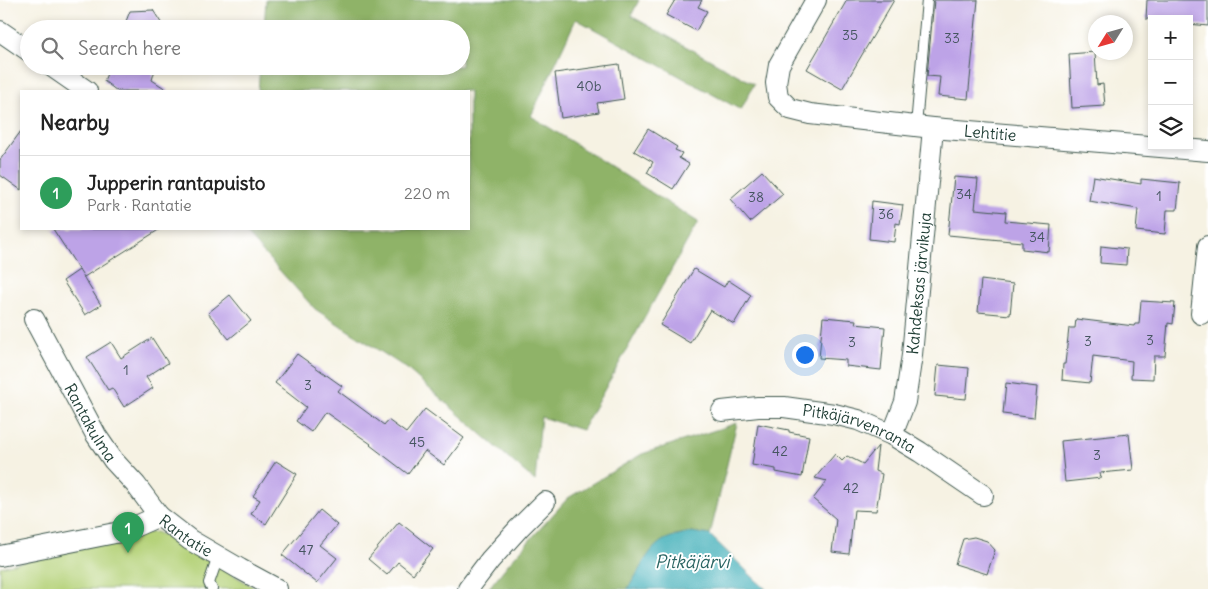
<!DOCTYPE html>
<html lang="en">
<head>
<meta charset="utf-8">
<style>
  body { margin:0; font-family:Delius,sans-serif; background:#f2f2f2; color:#222 }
  .controls { position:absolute; right:15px; top:15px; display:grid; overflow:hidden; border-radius:0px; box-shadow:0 2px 8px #0003 }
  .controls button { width:45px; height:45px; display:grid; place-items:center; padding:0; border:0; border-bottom:1px solid #e0e0e0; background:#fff; color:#222; font:25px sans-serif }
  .compass { position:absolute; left:1088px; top:15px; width:45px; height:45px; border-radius:50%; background:#fff; box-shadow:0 2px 8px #0003; rotate:233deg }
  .you { position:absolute; left:804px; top:354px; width:18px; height:18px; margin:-12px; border:4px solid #fff; border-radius:50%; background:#1a73e8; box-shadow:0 0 0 8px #1a73e833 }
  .badge { display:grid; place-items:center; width:32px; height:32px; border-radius:50%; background:#b5179e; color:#fff; font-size:16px; font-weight:700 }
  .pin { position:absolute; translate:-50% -41px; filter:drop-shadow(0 1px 2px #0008) }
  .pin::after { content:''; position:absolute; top:26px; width:18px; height:15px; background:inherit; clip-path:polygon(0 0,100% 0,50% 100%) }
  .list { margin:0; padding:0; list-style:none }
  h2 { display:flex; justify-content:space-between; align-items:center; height:65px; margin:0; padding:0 20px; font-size:21px }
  h2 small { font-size:16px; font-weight:400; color:#767676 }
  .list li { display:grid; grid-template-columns:32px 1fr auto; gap:15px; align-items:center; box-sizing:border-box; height:75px; padding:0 20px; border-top:1px solid #e0e0e0 }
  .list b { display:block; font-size:19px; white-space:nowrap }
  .list p { margin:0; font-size:16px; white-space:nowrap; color:#767676 }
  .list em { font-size:16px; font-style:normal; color:#767676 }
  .icon { flex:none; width:28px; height:28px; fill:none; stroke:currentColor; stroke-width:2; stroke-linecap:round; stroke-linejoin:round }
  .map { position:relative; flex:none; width:1208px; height:589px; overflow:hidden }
  .search { position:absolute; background:#fff; box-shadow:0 2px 8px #0003; left:20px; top:20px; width:450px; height:55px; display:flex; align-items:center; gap:12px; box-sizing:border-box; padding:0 18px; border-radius:28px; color:#767676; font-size:19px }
  .panel { position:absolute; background:#fff; box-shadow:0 2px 8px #0003; left:20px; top:90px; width:450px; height:140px; border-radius:0px }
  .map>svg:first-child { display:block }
</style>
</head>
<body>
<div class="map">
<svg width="1208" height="589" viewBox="0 0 1208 589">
  <rect width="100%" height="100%" fill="#fff"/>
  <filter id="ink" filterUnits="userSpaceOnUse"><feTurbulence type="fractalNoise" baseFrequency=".02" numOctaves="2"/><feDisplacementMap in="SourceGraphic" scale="10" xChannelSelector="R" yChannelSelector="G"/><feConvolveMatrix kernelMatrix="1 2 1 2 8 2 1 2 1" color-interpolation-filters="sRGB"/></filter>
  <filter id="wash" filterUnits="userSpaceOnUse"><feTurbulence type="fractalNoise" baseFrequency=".0096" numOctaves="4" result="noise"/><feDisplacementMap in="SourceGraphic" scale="20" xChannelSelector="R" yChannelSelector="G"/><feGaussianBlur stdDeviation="1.12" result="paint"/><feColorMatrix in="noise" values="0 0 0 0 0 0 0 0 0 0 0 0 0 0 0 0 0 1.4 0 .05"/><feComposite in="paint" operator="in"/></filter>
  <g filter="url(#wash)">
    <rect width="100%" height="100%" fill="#f6f2e3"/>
    <!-- green -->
    <path fill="#b4d177" stroke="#6a8756" d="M156,532L172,539L257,589H0V567L140,534Z"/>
    <!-- forest -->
    <g fill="#8fb368" stroke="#57784e">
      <path d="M266,0H639L631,16L754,84L741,110L576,19L531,116L698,222L582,430L541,417L535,481L406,368L315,309L246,234V229H469V91H258L260,66H461V29H264Z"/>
      <path d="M737,423L710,535L692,532L674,535L637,575L627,589H488L509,563L568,498L642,454Z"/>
    </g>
    <!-- water -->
    <path fill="#3cadb7" stroke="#2e7576" d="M692,532L710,535L757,581L766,589H627C639,574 645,552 662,541C671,536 682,534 692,532Z"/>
    <g id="blocks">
      <!-- building -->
      <g fill="#bda3e7">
        <path d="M675,0H702L698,7L707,11L696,31L666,15Z"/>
        <path d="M847,0H894L842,89L807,69Z"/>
        <path d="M934,0H978L968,99L938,96L940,77L927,76Z"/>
        <path d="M1147,0H1208V26L1189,24V19H1146Z"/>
        <path d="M153,10L165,29H123L130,11Z"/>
        <path d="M1095,52L1097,85L1103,84L1105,106L1072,108L1069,54Z"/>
        <path d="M619,64L624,99L597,103L599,112L561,118L555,73Z"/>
        <path d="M110,66H156L152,80L169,91H117L104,81Z"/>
        <path d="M648,129L677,147L675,150L682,153L679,158L689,164L673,189L647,173L653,162L634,151Z"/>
        <path d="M21,131V190L0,175V160Z"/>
        <path d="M762,171L783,194L750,222L730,199Z"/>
        <path d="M1093,176L1141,184V179L1180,183L1177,210H1167L1165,234L1136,231L1138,209L1089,201Z"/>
        <path d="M954,177L978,179L975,209L1006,212L1005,221L1051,225L1049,252L1022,249V242L948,235Z"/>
        <path d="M872,201L903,205L900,224L896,223L894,242L869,239Z"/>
        <path d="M53,229H160L84,277Z"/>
        <path d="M1101,246L1127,249L1126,265L1100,263Z"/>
        <path d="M694,269L724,287L728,280L751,295L734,324L710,310L690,343L660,325Z"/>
        <path d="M79,270L101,305L85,315L63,281Z"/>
        <path d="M981,280L1013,284L1010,315L978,312Z"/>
        <path d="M230,295L251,321L229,339L208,313Z"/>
        <path d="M1141,301L1175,303L1173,324L1168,323L1165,356H1154L1153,379L1131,378L1132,361L1093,356L1090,383L1062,380L1063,364H1065L1069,328H1075L1076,319L1134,326L1135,324H1139Z"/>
        <path d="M823,317L856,320L855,324L885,327L881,370L846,366V360L819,358Z"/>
        <path d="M152,338L168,363L146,377L153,388L124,407L112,388L108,390L87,357L111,342L121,358Z"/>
        <path d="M297,354L342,386L338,391L384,425L388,420L406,433L425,409L464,438L444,465L425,451L408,474L370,445L371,444L325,412L311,432L296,421L306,407L275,383Z"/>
        <path d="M938,365L969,368L966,399L935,396Z"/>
        <path d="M1006,383L1037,387L1034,418L1003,414Z"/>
        <path d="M758,424L789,430V432L809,436L802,477L776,472V469L752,465Z"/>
        <path d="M1129,434L1133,470L1100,473L1101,478L1065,482L1061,441Z"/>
        <path d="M878,446L875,471L882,474L876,511L854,510L849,554L832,552L836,519L813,499L827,481L815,478L835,454L842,461L847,456L863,464Z"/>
        <path d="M276,461L297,474L266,524L251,514L260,500L253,496Z"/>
        <path d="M319,510L337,525L320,545L337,558L317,583L282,555Z"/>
        <path d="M399,522L433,549L413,574L398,562L387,575L368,559Z"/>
        <path d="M974,537L987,541L995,550L987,574L955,564L963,539Z"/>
      </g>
    </g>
  </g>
  <g filter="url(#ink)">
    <use href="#blocks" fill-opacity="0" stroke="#3f584e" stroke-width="1"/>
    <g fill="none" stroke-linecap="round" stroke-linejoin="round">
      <!-- lane casing -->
      <g stroke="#3f584e" stroke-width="12">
        <g id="lane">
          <path d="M916,126L927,0"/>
          <path d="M212,589L209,583L218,557"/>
        </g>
      </g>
      <!-- street casing -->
      <g stroke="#3f584e" stroke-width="22">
        <g id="street">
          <path id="s1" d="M816,0L779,65L776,83L778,97L790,109L810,114L933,128L1208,151"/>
          <path d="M0,31L29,51"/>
          <path d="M51,66L87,91"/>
          <path d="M1201,314L1208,246"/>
          <path id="s2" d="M34,319L96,435L113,460L136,485L159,516"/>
          <path id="s3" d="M722,411L758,407H784L834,414L858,420L892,435L920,452L983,495"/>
          <path id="s4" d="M892,435L905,402L912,355L933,128"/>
          <path id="s5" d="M0,556L125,531L159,516L190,540L240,569L277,589"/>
          <path d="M468,589L490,560L519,528L545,502"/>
        </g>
      </g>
      <!-- lane -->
      <use href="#lane" stroke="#fff" stroke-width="10"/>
      <!-- street -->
      <use href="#street" stroke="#fff" stroke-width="20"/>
    </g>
  </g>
  <g text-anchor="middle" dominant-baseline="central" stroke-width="4" stroke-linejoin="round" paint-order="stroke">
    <!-- number labels -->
    <g font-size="14" fill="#465661">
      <text x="850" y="35">35</text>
      <text x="952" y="38">33</text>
      <text x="589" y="86">40b</text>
      <text x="964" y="194">34</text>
      <text x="1159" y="196">1</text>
      <text x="756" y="197">38</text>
      <text x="886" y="214">36</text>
      <text x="1037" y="237">34</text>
      <text x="1150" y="340">3</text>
      <text x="1088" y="341">3</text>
      <text x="852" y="342">3</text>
      <text x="126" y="370">1</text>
      <text x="308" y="385">3</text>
      <text x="417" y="442">45</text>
      <text x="780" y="451">42</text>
      <text x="1097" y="455">3</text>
      <text x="851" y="488">42</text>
      <text x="306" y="550">47</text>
    </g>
    <!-- street labels -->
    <g font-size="16" fill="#1f3d34" stroke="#fff">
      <text stroke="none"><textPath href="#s1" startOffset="326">Lehtitie</textPath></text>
      <text stroke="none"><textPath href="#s4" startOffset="155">Kahdeksas järvikuja</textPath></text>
      <text stroke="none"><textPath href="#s2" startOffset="118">Rantakulma</textPath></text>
      <text stroke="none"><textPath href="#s3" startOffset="141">Pitkäjärvenranta</textPath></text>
      <text stroke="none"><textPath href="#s5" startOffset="198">Rantatie</textPath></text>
    </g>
    <!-- water labels -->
    <g font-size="18" font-style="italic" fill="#296462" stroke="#fff">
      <text x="692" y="561">Pitkäjärvi</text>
    </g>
  </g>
</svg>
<div class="controls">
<button>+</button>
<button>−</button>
<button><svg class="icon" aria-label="layers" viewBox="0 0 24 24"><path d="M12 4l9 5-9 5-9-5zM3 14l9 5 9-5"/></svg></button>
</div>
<svg class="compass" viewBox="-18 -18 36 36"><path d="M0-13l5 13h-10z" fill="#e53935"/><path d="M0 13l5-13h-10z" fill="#767676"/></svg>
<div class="you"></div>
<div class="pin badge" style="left:128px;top:553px;background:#2e9e5b">1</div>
<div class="search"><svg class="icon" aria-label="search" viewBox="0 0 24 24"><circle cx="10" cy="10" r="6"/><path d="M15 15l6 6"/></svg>Search here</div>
<section class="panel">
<h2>Nearby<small></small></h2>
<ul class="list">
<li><span class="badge" style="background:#2e9e5b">1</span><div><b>Jupperin rantapuisto</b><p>Park · Rantatie</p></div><em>220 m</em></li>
</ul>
</section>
</div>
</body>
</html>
